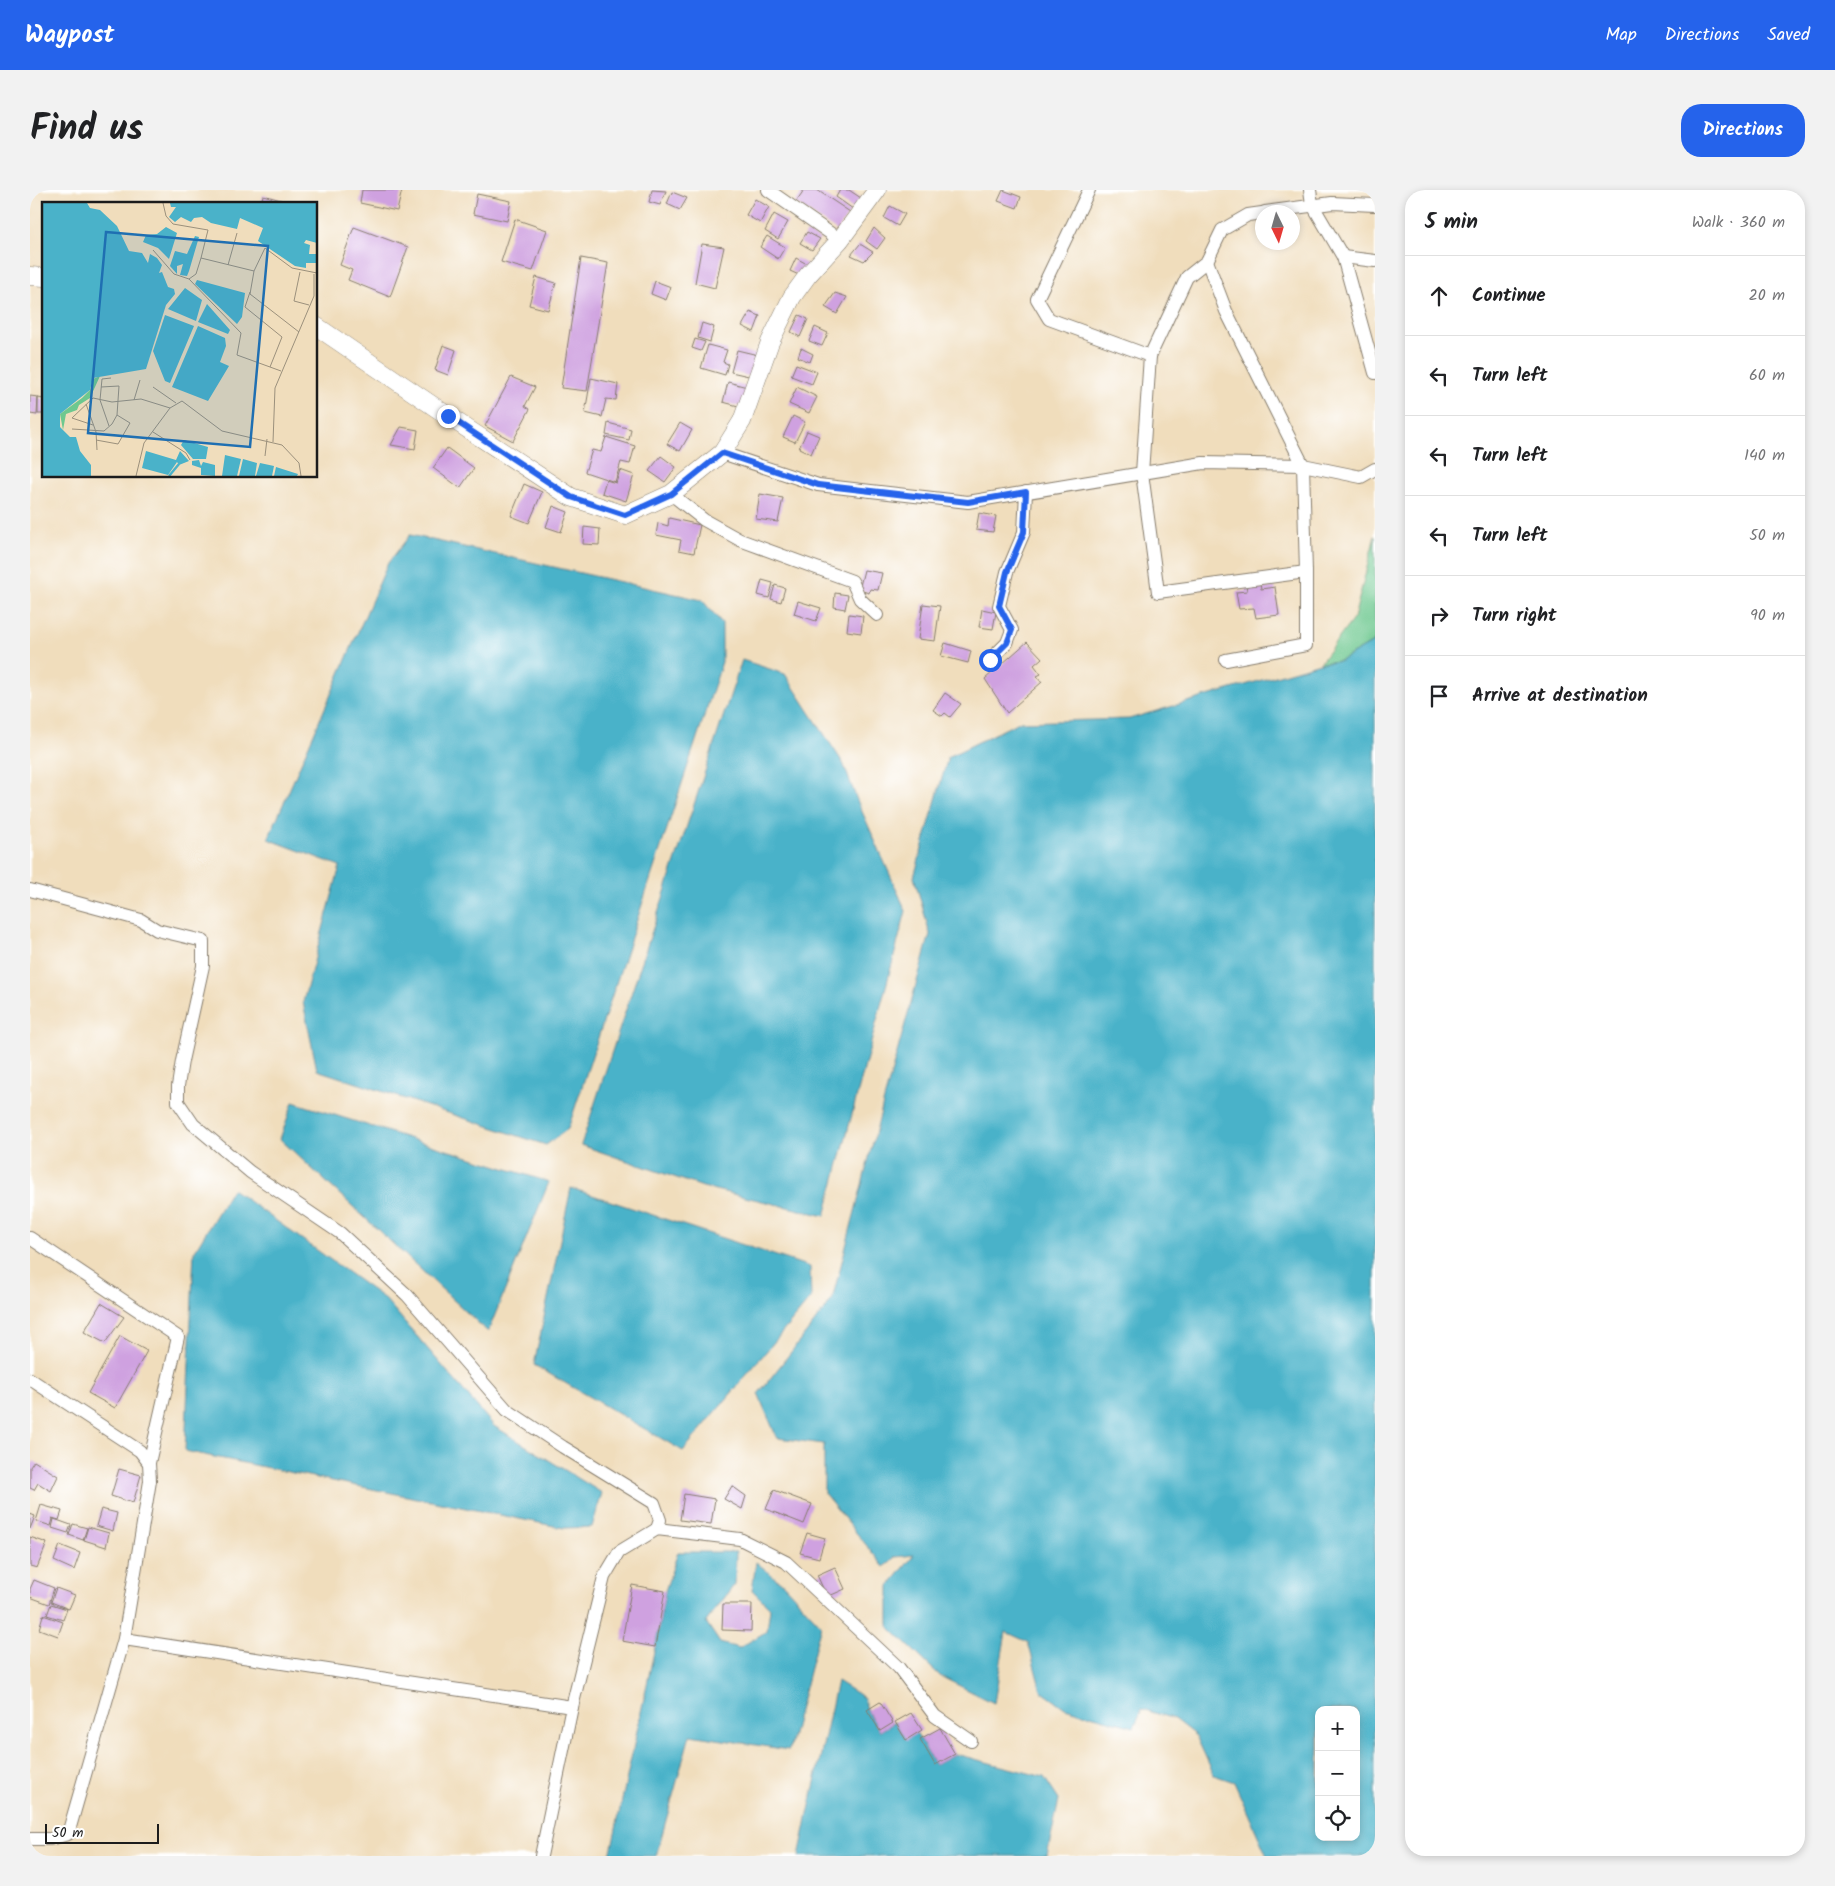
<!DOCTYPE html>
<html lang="en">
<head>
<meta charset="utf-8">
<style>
  body { margin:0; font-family:Kalam,sans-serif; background:#f2f2f2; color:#202124 }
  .controls { position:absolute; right:15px; bottom:15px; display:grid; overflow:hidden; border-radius:10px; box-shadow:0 2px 8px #0003 }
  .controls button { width:45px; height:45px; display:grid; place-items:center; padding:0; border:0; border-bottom:1px solid #e0e0e0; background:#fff; color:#202124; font:25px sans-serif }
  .compass { position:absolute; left:1225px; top:15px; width:45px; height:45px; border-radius:50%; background:#fff; box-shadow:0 2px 8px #0003; rotate:175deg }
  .scale { position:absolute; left:15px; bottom:12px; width:114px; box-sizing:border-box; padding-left:5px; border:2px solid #1c1c1c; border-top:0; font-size:14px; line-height:18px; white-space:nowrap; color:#1c1c1c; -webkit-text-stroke:4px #fff; paint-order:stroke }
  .stop { position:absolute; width:15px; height:15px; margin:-11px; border:4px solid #2563eb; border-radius:50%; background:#fff }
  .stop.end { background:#2563eb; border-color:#fff; box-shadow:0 1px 5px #0008 }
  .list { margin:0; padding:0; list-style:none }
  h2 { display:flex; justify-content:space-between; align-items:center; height:65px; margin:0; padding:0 20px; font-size:21px }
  h2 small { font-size:16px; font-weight:400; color:#757577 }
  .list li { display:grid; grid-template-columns:32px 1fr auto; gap:15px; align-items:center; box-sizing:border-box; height:80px; padding:0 20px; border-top:1px solid #e0e0e0 }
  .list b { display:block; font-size:19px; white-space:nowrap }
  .list em { font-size:16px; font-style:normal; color:#757577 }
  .icon { flex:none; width:28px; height:28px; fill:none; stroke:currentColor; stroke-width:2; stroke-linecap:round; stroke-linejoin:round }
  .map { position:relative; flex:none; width:1345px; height:1666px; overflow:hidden; border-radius:20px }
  header { display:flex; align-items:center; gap:30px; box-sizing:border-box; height:70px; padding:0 25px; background:#2563eb; color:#fff }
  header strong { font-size:24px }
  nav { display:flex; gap:28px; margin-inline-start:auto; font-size:18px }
  .intro { display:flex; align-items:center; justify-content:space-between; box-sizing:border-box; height:120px; padding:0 30px }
  h1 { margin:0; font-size:35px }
  .button { padding:12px 22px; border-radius:20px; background:#2563eb; color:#fff; font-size:18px; font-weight:700 }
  main { display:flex; gap:30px; padding:0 30px }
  aside { flex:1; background:#fff; border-radius:20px; box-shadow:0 2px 8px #0003 }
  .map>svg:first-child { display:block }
</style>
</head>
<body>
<header>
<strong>Waypost</strong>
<nav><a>Map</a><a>Directions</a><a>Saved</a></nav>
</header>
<div class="intro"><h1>Find us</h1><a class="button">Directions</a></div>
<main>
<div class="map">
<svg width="1345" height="1666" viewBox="0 0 1345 1666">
  <rect width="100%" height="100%" fill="#fff"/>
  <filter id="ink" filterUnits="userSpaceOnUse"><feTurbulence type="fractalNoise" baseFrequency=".02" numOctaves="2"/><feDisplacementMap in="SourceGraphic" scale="10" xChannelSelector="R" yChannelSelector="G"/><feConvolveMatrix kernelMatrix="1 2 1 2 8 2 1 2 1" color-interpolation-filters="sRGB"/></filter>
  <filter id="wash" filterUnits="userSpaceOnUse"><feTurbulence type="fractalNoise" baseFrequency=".0096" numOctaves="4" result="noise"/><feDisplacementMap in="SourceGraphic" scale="20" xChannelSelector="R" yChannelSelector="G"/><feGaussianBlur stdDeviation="1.12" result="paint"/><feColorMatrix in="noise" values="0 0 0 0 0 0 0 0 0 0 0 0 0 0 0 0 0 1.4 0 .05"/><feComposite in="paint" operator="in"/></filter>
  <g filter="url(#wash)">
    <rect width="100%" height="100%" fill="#f0ddbc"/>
    <!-- green -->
    <path fill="#6dc88f" stroke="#447256" d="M1345,346V451L1310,471L1290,473L1324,428Z"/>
    <!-- water -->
    <g fill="#4ab2c9" stroke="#336772" fill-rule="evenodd">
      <path d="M380,345L672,410L692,433V472L538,939L516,955L287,880L273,812L310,676L238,649L358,373Z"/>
      <path d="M1345,451V1666H1237L1204,1592L1184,1585L1166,1546L1144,1529L1112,1519L1104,1537L1035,1518L1011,1501L998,1452L976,1442L964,1513L910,1486L859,1437V1396L884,1365L865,1367L854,1377L794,1303V1254L747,1248L728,1204L802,1110L855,906L900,744L884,687L918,567L989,532L1099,529L1290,473L1310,471ZM1289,1520H1326V1647H1289Z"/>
      <path d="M712,470L755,484L813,573L827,610L876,721L795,1026L673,997L551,955Z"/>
      <path d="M263,912L519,992L458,1142L250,949Z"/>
      <path d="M541,998L780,1077L781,1108L653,1261L504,1175Z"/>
      <path d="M202,999L355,1109L464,1236L572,1303L562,1337L534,1338L155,1261L164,1062Z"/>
      <path d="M648,1362H706L705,1394L676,1432L690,1453L709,1458L737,1441L740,1418L722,1400L726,1372L753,1394L791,1435L759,1560L660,1545L626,1666H580L625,1457L635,1401Z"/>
      <path d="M807,1491L834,1508L837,1520L850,1541L865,1532L876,1549L886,1543L905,1575L925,1564L1014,1587L1029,1610L1017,1666H769Z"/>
    </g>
    <g id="blocks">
      <!-- building -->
      <g fill="#cfa1e0">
        <path d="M332,0H372L367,21L330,13Z"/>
        <path d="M622,0L636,1L630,15L619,12Z"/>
        <path d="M774,0H787L820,22L807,41L765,13Z"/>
        <path d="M810,0H819L831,8L823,19L806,7Z"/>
        <path d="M973,0L991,7L987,18L968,11Z"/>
        <path d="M642,2L657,8L650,20L637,14Z"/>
        <path d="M447,4L481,11L477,31L443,24Z"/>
        <path d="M233,5L251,10L250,14H231Z"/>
        <path d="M725,9L739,17L730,33L716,25Z"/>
        <path d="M860,16L875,24L868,36L854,28Z"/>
        <path d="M744,24L758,32L748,49L735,41Z"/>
        <path d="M485,29L517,40L503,81L471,72Z"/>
        <path d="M324,37L378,57L360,107L318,90L322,80L310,75Z"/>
        <path d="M844,38L855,48L847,59L836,51Z"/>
        <path d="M777,42L790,49L782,60L770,53Z"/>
        <path d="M737,46L755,57L748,69L730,57Z"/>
        <path d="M672,54L694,57L685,98L665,93Z"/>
        <path d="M830,54L843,62L834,71L821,65Z"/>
        <path d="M551,68L578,73L557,201L531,198Z"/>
        <path d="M766,68L777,74L771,86L760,81Z"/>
        <path d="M506,87L526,93L518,120L499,115Z"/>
        <path d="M625,91L641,97L636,110L621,104Z"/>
        <path d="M805,103L817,107L807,124L795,117Z"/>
        <path d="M720,122L730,126L724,142L712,136Z"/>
        <path d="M769,125L778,129L770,147L761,142Z"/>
        <path d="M672,133L684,137L680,152L668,148Z"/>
        <path d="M785,137L798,143L792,156L779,151Z"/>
        <path d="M665,149L675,152L671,161L662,158Z"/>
        <path d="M413,155L426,160L418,185L405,180Z"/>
        <path d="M678,155L697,160L693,172L698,174L695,185L671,178Z"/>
        <path d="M771,158L783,164L780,172L768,167Z"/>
        <path d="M707,160L728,165L723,187L701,182Z"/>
        <path d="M766,174L787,182L782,194L761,186Z"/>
        <path d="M481,187L505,197L495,216L500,219L483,251L455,236Z"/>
        <path d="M561,188L588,194L586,210L576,209L572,227L555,223Z"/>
        <path d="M698,192L721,198L716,218L693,212Z"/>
        <path d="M767,197L787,207L779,223L759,214Z"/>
        <path d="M0,206L8,207L7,225L0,224Z"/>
        <path d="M8,208L14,209V224H8Z"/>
        <path d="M763,226L775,232L765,252L753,247Z"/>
        <path d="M578,233L601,239L599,250L576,245Z"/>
        <path d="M650,233L662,240L650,261L637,254Z"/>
        <path d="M371,237L388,240L385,259L361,255Z"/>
        <path d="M777,241L789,246L781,264L769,258Z"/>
        <path d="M576,247L605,256L600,274L591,272L585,292L555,282L562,260L571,262Z"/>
        <path d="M417,258L444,278L430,298L403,278Z"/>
        <path d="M631,266L646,277L635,292L619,281Z"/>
        <path d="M590,280L604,285L596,311L572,303L576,290L586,293Z"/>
        <path d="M494,294L512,302L499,333L481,326Z"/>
        <path d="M730,304L753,308L748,332L726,329Z"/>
        <path d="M523,316L538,322L531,342L516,337Z"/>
        <path d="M949,323L966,326L963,342L946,340Z"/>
        <path d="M639,328L670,335L664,363L649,360L651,350L626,345L628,333L638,336Z"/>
        <path d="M554,337L570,339L569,355L553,354Z"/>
        <path d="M834,380L852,383L848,400L840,399L839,403L829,400Z"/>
        <path d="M732,390L743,393L739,408L728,405Z"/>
        <path d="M1230,392L1231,399L1245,397L1249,425L1226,428L1224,418L1209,419L1206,402L1217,401L1216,394Z"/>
        <path d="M745,395L755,398L751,412L741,409Z"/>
        <path d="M805,403L818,405L815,419L804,417Z"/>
        <path d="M768,411L791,418L786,431L764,424Z"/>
        <path d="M893,414L910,416L905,451L888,449Z"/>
        <path d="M952,419L966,422L963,439L949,437Z"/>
        <path d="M819,424L833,426L831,443L817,441Z"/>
        <path d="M997,452L1012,468L1004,475L1011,484L1007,486L1012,492L977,523L955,489Z"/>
        <path d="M915,453L941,461L938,473L911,466Z"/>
        <path d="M915,503L931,514L920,527L915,523L912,526L903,520Z"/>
        <path d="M71,1113L94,1127L75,1153L54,1142Z"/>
        <path d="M90,1146L117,1161L85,1218L58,1203Z"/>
        <path d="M4,1271L28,1286L21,1301L8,1293L4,1300L0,1298V1277Z"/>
        <path d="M89,1279L111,1285L103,1313L81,1306Z"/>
        <path d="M702,1296L716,1306L712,1319L694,1309Z"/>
        <path d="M744,1300L782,1314L774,1334L736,1319Z"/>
        <path d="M654,1304L685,1309L681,1334L650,1330Z"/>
        <path d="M11,1315L32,1321L29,1330L22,1328L23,1329L21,1336L6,1331Z"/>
        <path d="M71,1319L87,1323L83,1341L66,1336Z"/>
        <path d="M0,1324L5,1326L0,1339Z"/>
        <path d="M24,1329L41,1335L38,1343L22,1338Z"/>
        <path d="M43,1334L57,1338L53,1350L39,1345Z"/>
        <path d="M58,1337L79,1343L76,1357L54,1350Z"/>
        <path d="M777,1343L795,1348L789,1368L770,1363Z"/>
        <path d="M0,1347L17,1353L7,1378L0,1376Z"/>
        <path d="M30,1355L50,1363L44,1380L24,1371Z"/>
        <path d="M805,1377L815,1399L797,1407L787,1385Z"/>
        <path d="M4,1390L24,1398L19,1414L0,1407V1399Z"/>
        <path d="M602,1395L635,1401L625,1457L592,1451Z"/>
        <path d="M26,1398L45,1405L39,1419L21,1412Z"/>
        <path d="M21,1414L37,1419L33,1430L17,1425Z"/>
        <path d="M693,1414H722L721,1441L692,1440Z"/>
        <path d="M13,1425L33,1432L28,1446L9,1439Z"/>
        <path d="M850,1512L863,1533L850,1541L837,1520Z"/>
        <path d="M881,1523L892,1540L876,1550L865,1532Z"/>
        <path d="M910,1538L925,1564L905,1575L890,1549Z"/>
      </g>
    </g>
  </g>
  <g filter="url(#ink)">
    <use href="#blocks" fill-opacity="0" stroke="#867c6c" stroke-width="1"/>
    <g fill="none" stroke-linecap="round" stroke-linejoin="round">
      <!-- street casing -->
      <g stroke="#867c6c" stroke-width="14">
        <g id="street">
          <path d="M738,0L810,50"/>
          <path d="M1059,0L1007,109L1019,129L1120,166"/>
          <path d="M1280,0L1282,14L1313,67L1345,183"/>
          <path d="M1235,22L1302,13L1345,15"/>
          <path d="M1232,23L1218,25L1192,40L1177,71L1157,87L1120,166L1112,283L1128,402L1276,382"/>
          <path d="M1313,67L1345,71"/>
          <path d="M1177,71L1196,121L1273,275L1276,382V455L1196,470"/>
          <path d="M692,263L788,295L938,312L1173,273L1273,275L1331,287L1345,279"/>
          <path d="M641,304L674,330L710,350L822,391L830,409L847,425"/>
          <path d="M960,470L977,453L982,440L969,416L977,382L994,342L996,302"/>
          <path d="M0,700L111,730L127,740L173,751V776L152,871L148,896V912L163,934L220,982L310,1043L377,1105L477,1220L533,1257L624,1313L630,1330L627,1339"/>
          <path d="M0,1048L148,1147L119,1273"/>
          <path d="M0,1189L110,1261L119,1273L120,1291L94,1449L38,1644L20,1649H0"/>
          <path d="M94,1449L542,1517L511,1666"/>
          <path d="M542,1517L574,1387L589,1362L627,1339L710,1349L756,1372L869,1478L905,1526L941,1551"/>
        </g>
      </g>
      <!-- secondary casing -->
      <g stroke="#867c6c" stroke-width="19">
        <g id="secondary">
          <path d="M0,86L14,87"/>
          <path d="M286,136L418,226L541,307L595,325L641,304L692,263L712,231L740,152L762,107L778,85L810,50L847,0"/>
        </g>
      </g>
      <!-- street -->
      <use href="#street" stroke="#fff" stroke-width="12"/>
      <!-- secondary -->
      <use href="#secondary" stroke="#fff" stroke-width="18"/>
    </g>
  </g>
  <g fill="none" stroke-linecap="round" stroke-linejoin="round" filter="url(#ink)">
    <!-- route -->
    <path stroke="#2563eb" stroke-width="6" d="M418,226L541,307L595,325L641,304L692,263L788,295L938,312L996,302L994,342L977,382L969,416L982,440L977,453L960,470"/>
  </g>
  <!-- overview -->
  <g transform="translate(12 12)">
    <rect width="275" height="275" fill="#f0ddbc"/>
    <path d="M58,174L48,196L37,203L35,208L24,212L21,228L18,212L40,196L48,188L51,177Z" fill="#6dc88f"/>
    <path d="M0,1H45L48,6L58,8L75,24L87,49L100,51L106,61L108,52L115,56L120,63L117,71L120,70L126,85L132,87L133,92L124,103L104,167L51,176L48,188L18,212V225L28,235H34L38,249L49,263V274H0ZM128,1H275V41L264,38L262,41L268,43L267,52H275L274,61H264V66L253,64L216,39L221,26L198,16L195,27L169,21L160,15L152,16L149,20L139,15L133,20L127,15L134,5H129ZM124,25L135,31L127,57L116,46L101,40L104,33L115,32ZM153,34L157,35L147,69L145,74L138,73L141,62L135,64V72L128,64L133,49L145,52ZM155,78L203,91L200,115L195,122L153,82ZM143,86L160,98L154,119L126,107ZM165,102L188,128L186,132L156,120ZM123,113L152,124L128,181L123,179L111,149ZM156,124L183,136L184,144L178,160L187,164L166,199L130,185ZM142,238L166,245L164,257H151L139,243ZM104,249L134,258L138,249L147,259L137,263L135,260L126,273L100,266ZM183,253L199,257L195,274H180ZM201,257L215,261L213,274H197ZM157,258L159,264L161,260L173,263V274L159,273V266L150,263V259ZM218,261L232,264L230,274H214ZM234,265L256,272L255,274H232Z" fill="#4ab2c9"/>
    <path fill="none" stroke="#4ab2c9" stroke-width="2.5" d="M127,274L137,262"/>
    <path fill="none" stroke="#9b907c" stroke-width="1" d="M121,1L124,14L131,22L166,28L159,56L212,69M111,48L132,72L147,77L154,72L159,56M186,63L195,31M258,70L252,99L267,103M147,77L199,131L195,153L239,169M208,90L203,105L240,135L228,165M257,130L208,92L212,69L223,46L250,66L275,71M111,185L134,201M92,198L98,178M44,202L54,230L55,248M51,223L30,216L51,196L70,200L99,197L128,206M67,224L58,198L60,177L69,176M30,227L62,229L70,222L75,213L77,184L59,185M111,230L144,251L148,258M54,238L76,242L88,221L75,213M231,240L233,186L272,94V72M223,254L225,237M94,274L102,241L128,206L140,199L180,229L240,243L257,261L259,274"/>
    <path fill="#1f6fb2" fill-opacity="0.15" stroke="#1f6fb2" stroke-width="2.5" d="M64,30L226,44L208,245L46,231Z"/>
    <rect width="275" height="275" fill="none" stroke="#1c1c1c" stroke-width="2.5"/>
  </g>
</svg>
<div class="controls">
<button>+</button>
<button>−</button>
<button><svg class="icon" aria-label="locate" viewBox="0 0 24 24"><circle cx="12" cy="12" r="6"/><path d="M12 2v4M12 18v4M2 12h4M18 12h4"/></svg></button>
</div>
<svg class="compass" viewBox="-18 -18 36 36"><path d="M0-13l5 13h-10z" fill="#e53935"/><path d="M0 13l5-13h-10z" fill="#757577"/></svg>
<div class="scale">50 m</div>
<div class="stop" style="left:960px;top:470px"></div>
<div class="stop end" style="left:418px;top:226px"></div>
</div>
<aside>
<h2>5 min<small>Walk · 360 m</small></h2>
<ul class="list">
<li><svg class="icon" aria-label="ahead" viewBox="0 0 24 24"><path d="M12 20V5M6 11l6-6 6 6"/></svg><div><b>Continue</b></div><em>20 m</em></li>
<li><svg class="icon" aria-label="left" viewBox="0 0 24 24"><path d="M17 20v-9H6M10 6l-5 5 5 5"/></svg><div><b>Turn left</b></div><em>60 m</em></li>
<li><svg class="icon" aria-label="left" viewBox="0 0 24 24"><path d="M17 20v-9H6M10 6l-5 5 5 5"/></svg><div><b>Turn left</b></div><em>140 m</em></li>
<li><svg class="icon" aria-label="left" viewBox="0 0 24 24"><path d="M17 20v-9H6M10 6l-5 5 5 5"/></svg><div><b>Turn left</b></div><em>50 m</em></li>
<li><svg class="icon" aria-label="right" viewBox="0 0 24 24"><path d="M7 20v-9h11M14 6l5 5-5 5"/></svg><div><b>Turn right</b></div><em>90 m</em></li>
<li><svg class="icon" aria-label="arrive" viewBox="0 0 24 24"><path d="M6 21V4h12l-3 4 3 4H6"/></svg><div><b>Arrive at destination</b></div></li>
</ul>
</aside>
</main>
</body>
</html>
